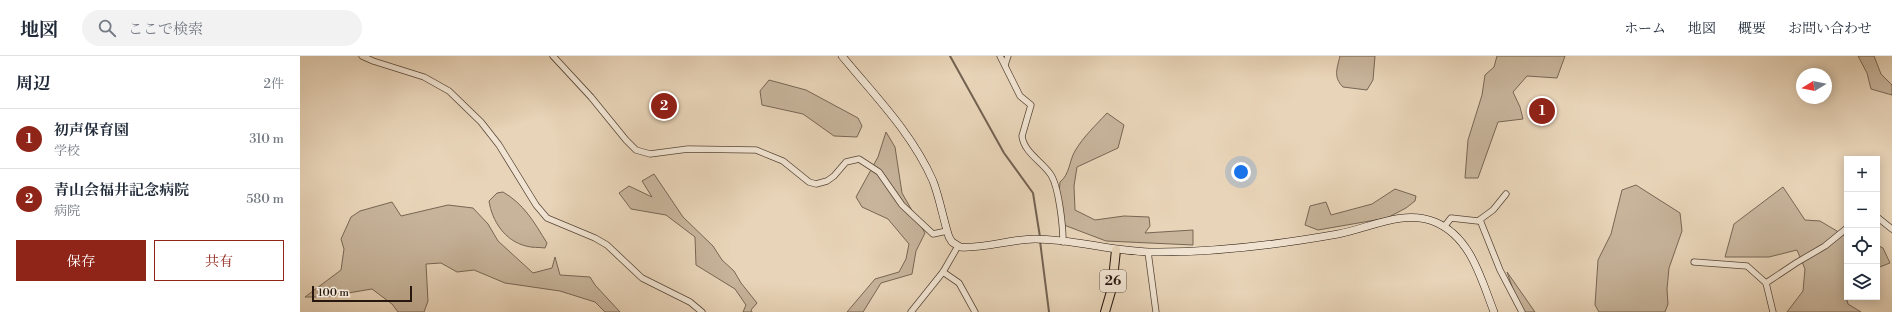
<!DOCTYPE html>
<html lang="ja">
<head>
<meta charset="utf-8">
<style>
  body { margin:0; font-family:"Libre Bodoni","Noto Serif JP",serif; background:#f2f2f3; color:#1f2937 }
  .controls { position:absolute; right:12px; bottom:12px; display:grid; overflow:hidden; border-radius:0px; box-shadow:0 2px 10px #0003 }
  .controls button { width:36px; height:36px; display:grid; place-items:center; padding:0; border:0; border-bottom:1px solid #e0e1e3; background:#fff; color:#1f2937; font:20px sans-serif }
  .compass { position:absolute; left:1496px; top:12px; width:36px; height:36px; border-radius:50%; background:#fff; box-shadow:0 2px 10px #0003; rotate:260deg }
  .scale { position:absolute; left:12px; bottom:10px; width:100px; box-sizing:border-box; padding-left:4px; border:2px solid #27170e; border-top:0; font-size:11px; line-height:14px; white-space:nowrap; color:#27170e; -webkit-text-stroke:3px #f0e3d1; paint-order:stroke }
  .you { position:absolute; left:941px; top:116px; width:14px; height:14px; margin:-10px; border:3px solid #fff; border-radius:50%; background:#1a73e8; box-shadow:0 0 0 6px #1a73e833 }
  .badge { display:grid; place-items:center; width:26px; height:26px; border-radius:50%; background:#8f2418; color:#fff; font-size:13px; font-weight:700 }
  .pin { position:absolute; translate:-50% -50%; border:2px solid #fff; box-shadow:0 1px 4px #0006 }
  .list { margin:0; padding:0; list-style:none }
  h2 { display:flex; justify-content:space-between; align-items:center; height:52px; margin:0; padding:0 16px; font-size:17px }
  h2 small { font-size:13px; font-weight:400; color:#747a83 }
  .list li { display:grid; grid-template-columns:26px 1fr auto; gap:12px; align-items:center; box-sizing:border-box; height:60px; padding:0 16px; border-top:1px solid #e0e1e3 }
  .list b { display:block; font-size:15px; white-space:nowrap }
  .list p { margin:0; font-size:13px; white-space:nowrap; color:#747a83 }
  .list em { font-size:13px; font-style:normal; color:#747a83 }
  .actions { display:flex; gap:8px; padding:12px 16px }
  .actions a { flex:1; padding:9px 0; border:1px solid #8f2418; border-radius:0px; text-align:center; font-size:14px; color:#8f2418 }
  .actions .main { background:#8f2418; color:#fff }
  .icon { flex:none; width:22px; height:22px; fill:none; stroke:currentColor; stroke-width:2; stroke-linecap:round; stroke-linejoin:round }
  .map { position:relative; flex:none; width:1592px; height:256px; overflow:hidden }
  header { display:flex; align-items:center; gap:24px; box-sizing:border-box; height:56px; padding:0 20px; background:#fff; border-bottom:1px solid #e0e1e3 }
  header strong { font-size:19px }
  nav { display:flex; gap:22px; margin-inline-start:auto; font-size:14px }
  .search { width:280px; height:36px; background:#f2f2f3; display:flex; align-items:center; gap:10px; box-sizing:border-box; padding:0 14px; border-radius:22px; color:#747a83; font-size:15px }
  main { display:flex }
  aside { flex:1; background:#fff }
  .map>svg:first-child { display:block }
</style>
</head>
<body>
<header>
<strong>地図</strong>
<div class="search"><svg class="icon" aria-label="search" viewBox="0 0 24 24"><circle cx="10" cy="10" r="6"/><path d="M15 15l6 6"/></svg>ここで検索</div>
<nav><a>ホーム</a><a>地図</a><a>概要</a><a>お問い合わせ</a></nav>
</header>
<main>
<aside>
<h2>周辺<small>2件</small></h2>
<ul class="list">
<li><span class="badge">1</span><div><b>初声保育園</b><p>学校</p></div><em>310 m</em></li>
<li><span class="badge">2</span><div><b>青山会福井記念病院</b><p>病院</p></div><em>580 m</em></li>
</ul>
<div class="actions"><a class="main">保存</a><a>共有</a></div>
</aside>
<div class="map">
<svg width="1592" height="256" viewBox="0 0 1592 256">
  <rect width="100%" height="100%" fill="#e8d4b8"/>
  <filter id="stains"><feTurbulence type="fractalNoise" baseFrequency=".005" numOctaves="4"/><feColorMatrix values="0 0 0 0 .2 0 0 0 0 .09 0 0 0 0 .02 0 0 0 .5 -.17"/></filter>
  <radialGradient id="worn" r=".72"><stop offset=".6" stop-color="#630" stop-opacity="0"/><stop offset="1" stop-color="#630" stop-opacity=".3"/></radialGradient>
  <!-- green -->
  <g fill="#c7b49b" stroke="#776654">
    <path d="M1040,0H1075L1073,24L1067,34L1043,31C1033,21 1037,13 1040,0Z"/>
    <path d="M1197,0H1265L1257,22L1227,20L1213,36L1220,51L1223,63L1198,66L1178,122H1165L1168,84L1182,39L1185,19L1194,11Z"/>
    <path d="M1558,0H1574L1581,18L1592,29V39L1571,33L1567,17Z"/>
    <path d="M469,24L506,34L558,62L562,70L557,81L534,80L503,58L462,49L460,35Z"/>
    <path d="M807,57L824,69L818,92L777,111L774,130L775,154L795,164L824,160L849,161L850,170L845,177L893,174V189L806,185L764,169L759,140L760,126C770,118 769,105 775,95C783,81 796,69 807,57Z"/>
    <path d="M586,76L595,91L602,137L625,177L616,195L612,218L581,227L563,256H547L575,223L599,216L606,203L609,188L588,163L562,151L556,141L578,101Z"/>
    <path d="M354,118L383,161L413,190L422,204L434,215L441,227L457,247L451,254L452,256H443L446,249L435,233L396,209L395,181L366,159L331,153L319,137L329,130L352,141L342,125Z"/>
    <path d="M1336,129L1380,157L1382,175L1369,212L1367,233L1368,248L1365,256H1299L1295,249L1298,204L1311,178L1322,134Z"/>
    <path d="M1483,131L1505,164L1520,165L1547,181V223L1545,224V237L1548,248L1561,256H1487L1503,235L1505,213L1497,194L1469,201H1425L1434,168Z"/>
    <path d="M1095,133L1116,140L1115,145L1106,152L1087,162L1018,174L1005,169L1010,150L1026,146L1031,159L1072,148Z"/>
    <path d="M203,136C224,148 234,166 247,187L245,192C239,191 232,192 226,190C205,185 192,165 189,145L197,137Z"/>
    <path d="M92,146L101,160L148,149L173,152L188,168L198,185L233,217L252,212L255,201L260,219L290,221L295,229L320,256H305L295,246L260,235L205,227L174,214L157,216L141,207L126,208L128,245L124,256H98L92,248L72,233L24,241H5L41,214L44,193L41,183L51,161L60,155Z"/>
    <path d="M1577,189L1583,192L1590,207L1577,212Z"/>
    <path d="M1207,216L1235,256H1224L1217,245Z"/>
  </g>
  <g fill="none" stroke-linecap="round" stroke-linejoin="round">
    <!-- stream -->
    <g stroke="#736251" stroke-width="2">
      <path d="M650,0L704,97L733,137L740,181"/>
      <path d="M740,185L749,256"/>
    </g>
    <!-- street casing -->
    <g stroke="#574638" stroke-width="7">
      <g id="street">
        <path d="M62,0L73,5L124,21L149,35L181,66L199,89L236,149L247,162L295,182L307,189L342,222L390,246L402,256"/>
        <path d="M253,0L291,41L326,84L336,94L350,98L388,93L456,94L483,105L509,126L516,128L527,125L534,120L546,106L559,103L579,116L602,149L633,178L647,175"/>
        <path d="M700,0L720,40L731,49L722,80C724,97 743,106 751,119C759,132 763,170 763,186"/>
        <path d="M705,9L708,0"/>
        <path d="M1577,161L1592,173"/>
        <path d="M1180,164L1200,214L1222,256"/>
        <path d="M1144,171L1151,162L1178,165L1193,154L1206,138"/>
        <path d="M848,196L856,256"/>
        <path d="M1394,206L1447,210L1466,227L1473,256"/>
        <path d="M643,216L659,227L675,256"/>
        <path d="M1466,227L1496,207L1525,190L1547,172"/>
        <path d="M611,256L643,216L658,190"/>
      </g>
    </g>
    <!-- secondary casing -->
    <g stroke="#27170e" stroke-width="8">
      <path id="secondary" d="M542,0C575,40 612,77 633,125C640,143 643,163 649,181L652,186L660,191C685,193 710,183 735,183C773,183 811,195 849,196C912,197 976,189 1038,178C1070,172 1103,153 1135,166C1171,181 1181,223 1194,256"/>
    </g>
    <!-- primary casing -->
    <g stroke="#27170e" stroke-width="10">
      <path id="primary" d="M805,256L812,232L816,194"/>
    </g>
    <!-- street -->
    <use href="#street" stroke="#f0e3d1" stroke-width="5.5"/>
    <!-- secondary -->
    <use href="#secondary" stroke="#f0e3d1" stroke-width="7"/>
    <!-- primary -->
    <use href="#primary" stroke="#e8d4b8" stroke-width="8"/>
  </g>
  <g text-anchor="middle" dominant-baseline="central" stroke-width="4" stroke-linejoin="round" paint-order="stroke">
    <!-- shield labels -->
    <rect fill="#f0e3d1" stroke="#635448" stroke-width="1" x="800" y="214" width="26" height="22" rx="3"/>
    <g font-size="13" font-weight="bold" fill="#27170e">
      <text x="813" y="225">26</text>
    </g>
  </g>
  <rect width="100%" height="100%" filter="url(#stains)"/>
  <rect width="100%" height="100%" fill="url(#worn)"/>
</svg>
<div class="controls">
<button>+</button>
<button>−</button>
<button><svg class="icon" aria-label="locate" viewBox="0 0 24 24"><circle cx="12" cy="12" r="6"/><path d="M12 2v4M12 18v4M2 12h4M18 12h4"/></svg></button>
<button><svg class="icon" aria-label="layers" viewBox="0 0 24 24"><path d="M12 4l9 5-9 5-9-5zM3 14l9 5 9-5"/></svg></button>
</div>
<svg class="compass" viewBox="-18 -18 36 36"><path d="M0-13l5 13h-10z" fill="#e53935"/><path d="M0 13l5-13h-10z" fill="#747a83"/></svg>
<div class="scale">100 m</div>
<div class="you"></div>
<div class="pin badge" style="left:1242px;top:55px">1</div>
<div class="pin badge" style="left:364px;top:50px">2</div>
</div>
</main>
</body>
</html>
